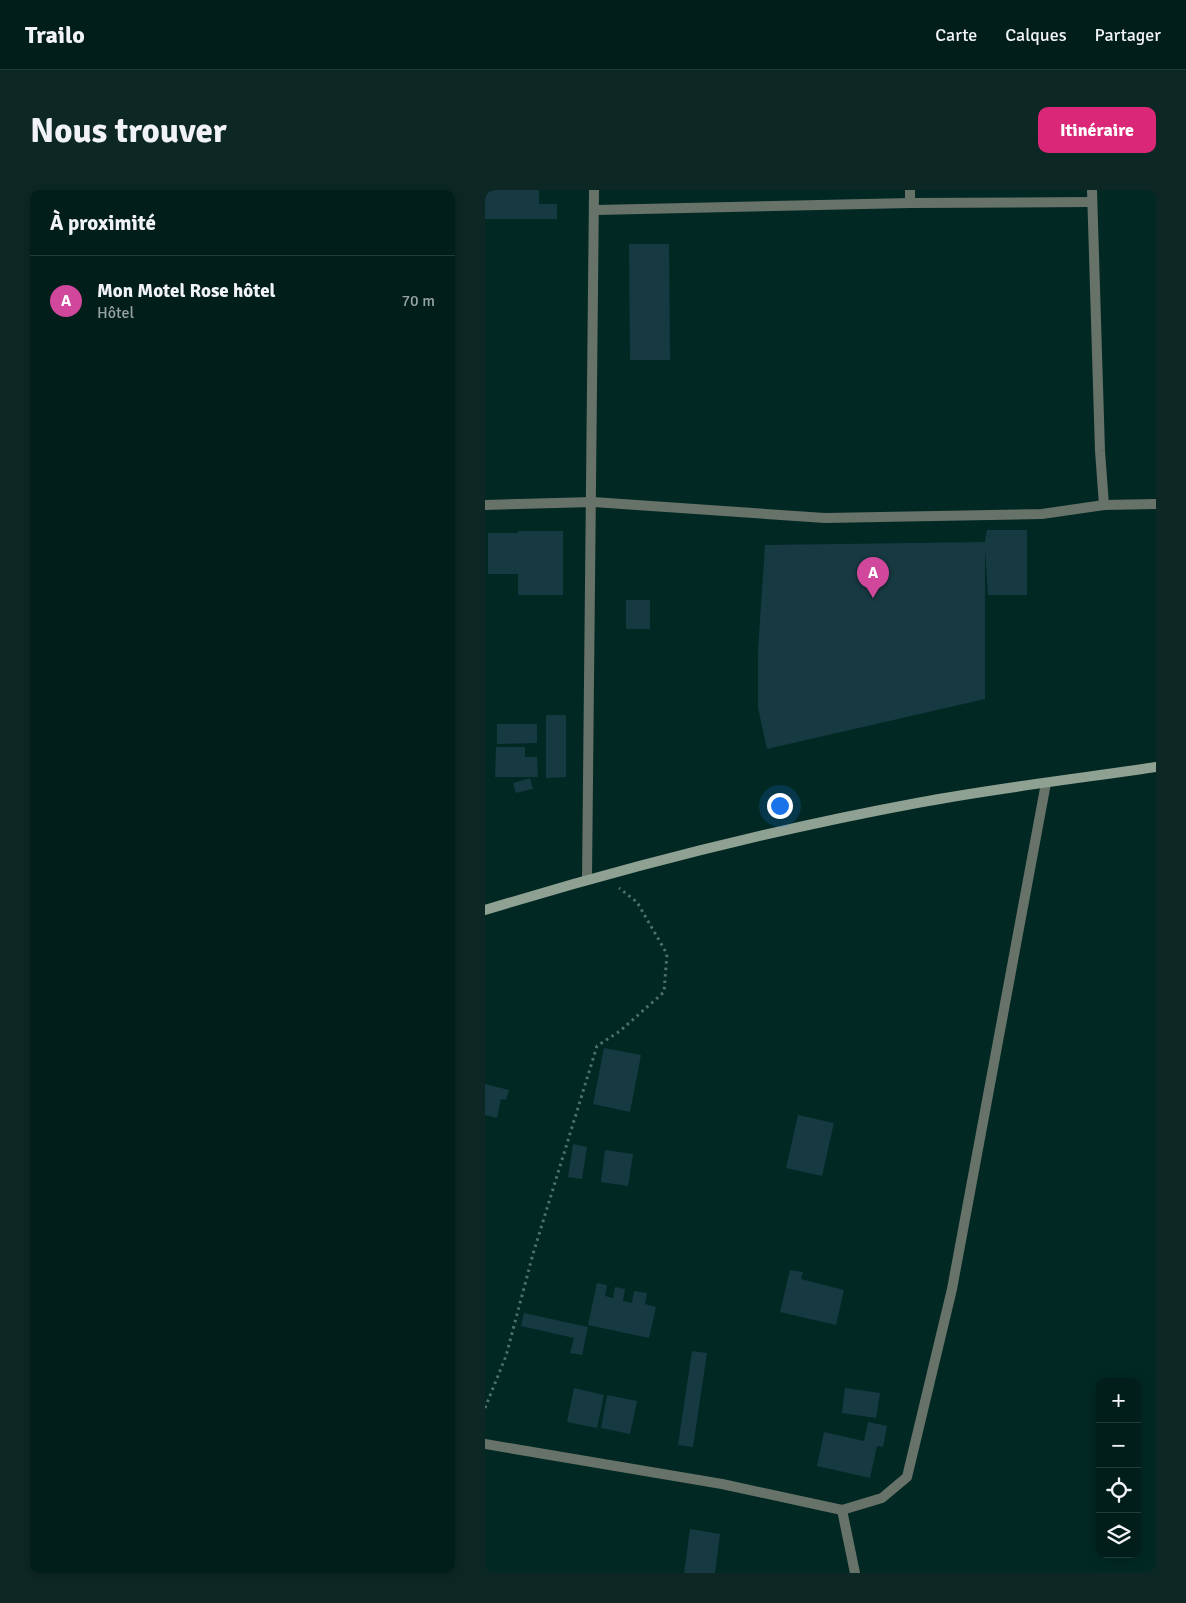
<!DOCTYPE html>
<html lang="fr">
<head>
<meta charset="utf-8">
<style>
  body { margin:0; font-family:Signika,sans-serif; background:#0c2724; color:#f1f3f6 }
  .controls { position:absolute; right:15px; bottom:15px; display:grid; overflow:hidden; border-radius:10px; box-shadow:0 2px 12px #0003 }
  .controls button { width:45px; height:45px; display:grid; place-items:center; padding:0; border:0; border-bottom:1px solid #233c3a; background:#021e1b; color:#f1f3f6; font:25px sans-serif }
  .you { position:absolute; left:294px; top:615px; width:18px; height:18px; margin:-12px; border:4px solid #fff; border-radius:50%; background:#1a73e8; box-shadow:0 0 0 8px #1a73e833 }
  .badge { display:grid; place-items:center; width:32px; height:32px; border-radius:50%; background:#db2777; color:#fff; font-size:16px; font-weight:700 }
  .pin { position:absolute; translate:-50% -41px; filter:drop-shadow(0 1px 2px #0008) }
  .pin::after { content:''; position:absolute; top:26px; width:18px; height:15px; background:inherit; clip-path:polygon(0 0,100% 0,50% 100%) }
  .list { margin:0; padding:0; list-style:none }
  h2 { display:flex; justify-content:space-between; align-items:center; height:65px; margin:0; padding:0 20px; font-size:21px }
  h2 small { font-size:16px; font-weight:400; color:#96a2a3 }
  .list li { display:grid; grid-template-columns:32px 1fr auto; gap:15px; align-items:center; box-sizing:border-box; height:90px; padding:0 20px; border-top:1px solid #233c3a }
  .list b { display:block; font-size:19px; white-space:nowrap }
  .list p { margin:0; font-size:16px; white-space:nowrap; color:#96a2a3 }
  .list em { font-size:16px; font-style:normal; color:#96a2a3 }
  .icon { flex:none; width:28px; height:28px; fill:none; stroke:currentColor; stroke-width:2; stroke-linecap:round; stroke-linejoin:round }
  .map { position:relative; flex:none; width:671px; height:1383px; overflow:hidden; border-radius:10px }
  header { display:flex; align-items:center; gap:30px; box-sizing:border-box; height:70px; padding:0 25px; background:#021e1b; border-bottom:1px solid #233c3a }
  header strong { font-size:24px }
  nav { display:flex; gap:28px; margin-inline-start:auto; font-size:18px }
  .intro { display:flex; align-items:center; justify-content:space-between; box-sizing:border-box; height:120px; padding:0 30px }
  h1 { margin:0; font-size:35px }
  .button { padding:12px 22px; border-radius:10px; background:#db2777; color:#fff; font-size:18px; font-weight:700 }
  main { display:flex; gap:30px; padding:0 30px }
  aside { flex:1; background:#021e1b; border-radius:10px; box-shadow:0 2px 12px #0003 }
  .map>svg:first-child { display:block }
</style>
</head>
<body>
<header>
<strong>Trailo</strong>
<nav><a>Carte</a><a>Calques</a><a>Partager</a></nav>
</header>
<div class="intro"><h1>Nous trouver</h1><a class="button">Itinéraire</a></div>
<main>
<aside>
<h2>À proximité<small></small></h2>
<ul class="list">
<li><span class="badge" style="background:#d1479c">A</span><div><b>Mon Motel Rose hôtel</b><p>Hôtel</p></div><em>70 m</em></li>
</ul>
</aside>
<div class="map">
<svg width="671" height="1383" viewBox="0 0 671 1383">
  <rect width="100%" height="100%" fill="#022824"/>
  <!-- building -->
  <g fill="#173942">
    <path d="M0,0H54V14H72V29H0Z"/>
    <path d="M144,54H184L185,170H145Z"/>
    <path d="M502,340H542V405H503L500,359V509L282,559L273,518V461L280,355L500,352Z"/>
    <path d="M33,341H78V405H33V384H3V343H33Z"/>
    <rect x="141" y="410" width="24" height="29"/>
    <path d="M61,525H81V587L61,588Z"/>
    <path d="M12,534H52V553L12,554Z"/>
    <path d="M11,557H40V567H52L53,587H10Z"/>
    <path d="M45,588L48,599L31,603L28,593Z"/>
    <path d="M119,858L156,865L145,922L108,914Z"/>
    <path d="M0,894L24,900L21,910L16,909L12,928L0,925Z"/>
    <path d="M313,925L349,933L337,986L301,978Z"/>
    <path d="M88,954L102,957L97,989L83,987Z"/>
    <path d="M120,960L148,964L143,996L116,992Z"/>
    <path d="M305,1080L318,1082L316,1089L359,1100L351,1135L295,1122Z"/>
    <path d="M112,1093L122,1095L120,1106L128,1108L130,1097L140,1099L138,1111L147,1113L149,1101L162,1103L160,1114L171,1117L164,1148L103,1135Z"/>
    <path d="M39,1123L103,1137L97,1165L85,1163L89,1148L36,1136Z"/>
    <path d="M207,1161L222,1163L208,1257L193,1255Z"/>
    <path d="M89,1198L119,1205L112,1238L82,1232Z"/>
    <path d="M360,1198L395,1203L391,1228L357,1223Z"/>
    <path d="M122,1205L152,1211L145,1244L116,1238Z"/>
    <path d="M383,1232L402,1236L398,1257L392,1256L385,1288L332,1276L339,1242L379,1251Z"/>
    <path d="M205,1339L235,1344L230,1383H199Z"/>
  </g>
  <g fill="none" stroke-linecap="round" stroke-linejoin="round">
    <!-- path -->
    <path stroke="#516f6c" stroke-width="3" stroke-dasharray="2.5 4" stroke-linecap="butt" d="M0,1218L21,1166L48,1064L112,856L135,841L179,802L182,764L152,712L134,698"/>
    <!-- street -->
    <g stroke="#677269" stroke-width="10">
      <path d="M425,0V13"/>
      <path d="M607,0L615,261L619,315"/>
      <path d="M111,20L425,13L607,12"/>
      <path d="M0,315L108,312L340,328L557,324L619,315L671,314"/>
      <path d="M102,689L109,0"/>
      <path d="M0,1254L237,1294L357,1320L397,1308L422,1287L467,1099L561,593"/>
      <path d="M357,1320L370,1383"/>
    </g>
    <!-- secondary -->
    <path stroke="#8fa192" stroke-width="10" d="M0,720C142,677 286,640 432,613C511,598 591,589 671,577"/>
  </g>
</svg>
<div class="controls">
<button>+</button>
<button>−</button>
<button><svg class="icon" aria-label="locate" viewBox="0 0 24 24"><circle cx="12" cy="12" r="6"/><path d="M12 2v4M12 18v4M2 12h4M18 12h4"/></svg></button>
<button><svg class="icon" aria-label="layers" viewBox="0 0 24 24"><path d="M12 4l9 5-9 5-9-5zM3 14l9 5 9-5"/></svg></button>
</div>
<div class="you"></div>
<div class="pin badge" style="left:388px;top:408px;background:#d1479c">A</div>
</div>
</main>
</body>
</html>
